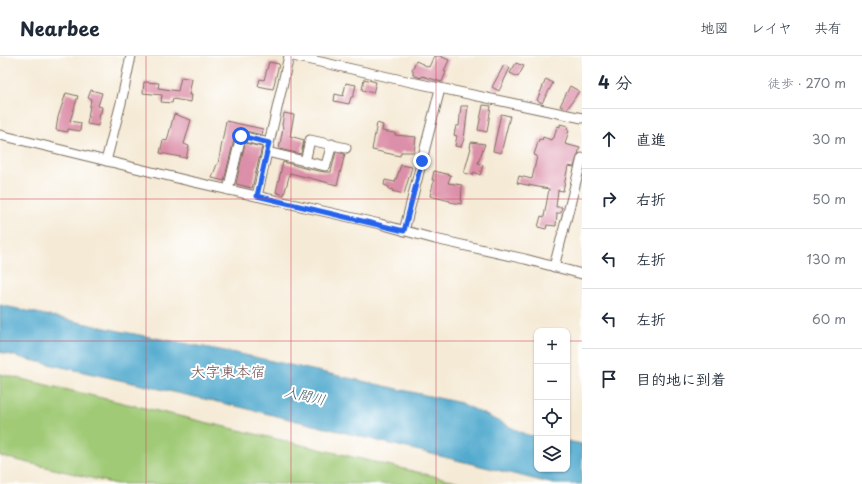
<!DOCTYPE html>
<html lang="ja">
<head>
<meta charset="utf-8">
<style>
  body { margin:0; font-family:"Playpen Sans","Klee One",sans-serif; background:#f6f6f7; color:#1f2937 }
  .controls { position:absolute; right:12px; bottom:12px; display:grid; overflow:hidden; border-radius:8px; box-shadow:0 1px 3px #0004 }
  .controls button { width:36px; height:36px; display:grid; place-items:center; padding:0; border:0; border-bottom:1px solid #e0e1e3; background:#fff; color:#1f2937; font:20px sans-serif }
  .stop { position:absolute; width:12px; height:12px; margin:-9px; border:3px solid #2563eb; border-radius:50%; background:#fff }
  .stop.end { background:#2563eb; border-color:#fff; box-shadow:0 1px 4px #0008 }
  .list { margin:0; padding:0; list-style:none }
  h2 { display:flex; justify-content:space-between; align-items:center; height:52px; margin:0; padding:0 16px; font-size:17px }
  h2 small { font-size:13px; font-weight:400; color:#747a83 }
  .list li { display:grid; grid-template-columns:26px 1fr auto; gap:12px; align-items:center; box-sizing:border-box; height:60px; padding:0 16px; border-top:1px solid #e0e1e3 }
  .list b { display:block; font-size:15px; white-space:nowrap }
  .list em { font-size:13px; font-style:normal; color:#747a83 }
  .icon { flex:none; width:22px; height:22px; fill:none; stroke:currentColor; stroke-width:2; stroke-linecap:round; stroke-linejoin:round }
  .map { position:relative; flex:none; width:582px; height:428px; overflow:hidden }
  header { display:flex; align-items:center; gap:24px; box-sizing:border-box; height:56px; padding:0 20px; background:#fff; border-bottom:1px solid #e0e1e3 }
  header strong { font-size:19px }
  nav { display:flex; gap:22px; margin-inline-start:auto; font-size:14px }
  main { display:flex }
  aside { flex:1; background:#fff }
  .map>svg:first-child { display:block }
</style>
</head>
<body>
<header>
<strong>Nearbee</strong>
<nav><a>地図</a><a>レイヤ</a><a>共有</a></nav>
</header>
<main>
<div class="map">
<svg width="582" height="428" viewBox="0 0 582 428">
  <rect width="100%" height="100%" fill="#fff"/>
  <filter id="ink" filterUnits="userSpaceOnUse"><feTurbulence type="fractalNoise" baseFrequency=".025" numOctaves="2"/><feDisplacementMap in="SourceGraphic" scale="8" xChannelSelector="R" yChannelSelector="G"/><feConvolveMatrix kernelMatrix="1 2 1 2 8 2 1 2 1" color-interpolation-filters="sRGB"/></filter>
  <filter id="wash" filterUnits="userSpaceOnUse"><feTurbulence type="fractalNoise" baseFrequency=".012" numOctaves="4" result="noise"/><feDisplacementMap in="SourceGraphic" scale="16" xChannelSelector="R" yChannelSelector="G"/><feGaussianBlur stdDeviation="0.9" result="paint"/><feColorMatrix in="noise" values="0 0 0 0 0 0 0 0 0 0 0 0 0 0 0 0 0 1.4 0 .05"/><feComposite in="paint" operator="in"/></filter>
  <g filter="url(#wash)">
    <rect width="100%" height="100%" fill="#f5ead5"/>
    <!-- green -->
    <path fill="#a0ca76" stroke="#6e7a4a" d="M0,318L468,428H116L0,400Z"/>
    <!-- water -->
    <path fill="#4fa9cd" stroke="#456a76" d="M0,249L124,276L236,297L461,347L527,379L537,380V413H567V385L582,388V428H554L244,352L26,303L0,296Z"/>
    <g id="blocks">
      <!-- building -->
      <g fill="#dc8fa8">
        <path d="M434,0H440L449,4L444,15L446,16L442,26L422,20L421,22L413,19V15L412,14L416,5L429,11Z"/>
        <path d="M269,6L279,8L273,33L258,30L260,23L264,24Z"/>
        <path d="M516,7L524,10L518,21L510,17Z"/>
        <path d="M504,9L510,12L499,35L492,31Z"/>
        <path d="M181,21L192,23L189,39H192L191,46L173,43L172,47L161,46L162,39L143,37L144,26L159,27L158,32L178,35Z"/>
        <path d="M364,23L376,26L373,37L362,34Z"/>
        <path d="M546,23L553,27L542,47L537,44Z"/>
        <path d="M346,27L356,29L353,41H351L349,48L334,45L335,38L343,40Z"/>
        <path d="M570,30L579,35L572,46L567,53L560,50Z"/>
        <path d="M91,34L102,37L98,50L102,51L101,57H100L98,70L87,68L91,43L88,42Z"/>
        <path d="M66,37L78,40L70,65L81,67L80,75L68,73V76L56,74L58,61Z"/>
        <path d="M483,49L491,50L487,76L478,74Z"/>
        <path d="M461,50H468L464,83L461,91L455,90L457,80L454,79L456,70H459Z"/>
        <path d="M284,57L294,59L290,80L304,84L301,98L279,93L283,72L282,69Z"/>
        <path d="M174,58L191,64L184,88L189,90L186,102L160,97L163,84L167,85Z"/>
        <path d="M501,58L510,60L501,97L493,95Z"/>
        <path d="M226,65L263,73L262,79L242,74L236,76L224,125L212,122L217,108H218Z"/>
        <path d="M377,67L383,69L382,75L395,77V79L416,81L414,96H401L400,100L372,94Z"/>
        <path d="M560,68L568,70L567,73L569,74L565,88L580,92L574,111L568,110L563,135L558,134L556,151H562L561,157H557L556,170L547,169L546,173L538,171L541,160L544,161L549,133L517,127L519,120L532,123L537,100L534,99L539,83L542,84L543,81L551,84L552,82H554L557,70L560,71Z"/>
        <path d="M471,86L485,88L478,107L483,109L480,119L474,116L473,119L464,117L471,92H470Z"/>
        <path d="M245,87L262,91L252,132L236,128Z"/>
        <path d="M336,96L345,98L337,129L290,117L284,139L276,136L283,106L304,112L324,116H331Z"/>
        <path d="M401,109L412,111L404,138L392,135L393,134L389,133V131L384,129L385,124L395,126Z"/>
        <path d="M434,115L451,119L448,127L462,129L461,148L450,146V145L430,140L434,124H432Z"/>
      </g>
    </g>
  </g>
  <g filter="url(#ink)">
    <use href="#blocks" fill-opacity="0" stroke="#7c6d5e" stroke-width="1"/>
    <g fill="none" stroke-linecap="round" stroke-linejoin="round">
      <!-- minor casing -->
      <g stroke="#7c6d5e" stroke-width="11">
        <g id="minor">
          <path d="M293,0L397,23L582,62"/>
          <path d="M0,79L185,124L380,168L435,183L525,203L582,218"/>
          <path d="M267,96L325,110L326,109L332,88"/>
          <path d="M106,105L121,47L131,0"/>
          <path d="M305,106L310,84L346,92"/>
          <path d="M228,134L241,80L269,87"/>
          <path d="M257,140L289,0"/>
          <path d="M404,175L440,33"/>
          <path d="M554,211L582,102"/>
        </g>
      </g>
      <!-- minor -->
      <use href="#minor" stroke="#fff" stroke-width="9"/>
    </g>
  </g>
  <g fill="none" stroke-linecap="round" stroke-linejoin="round" filter="url(#ink)">
    <!-- route -->
    <path stroke="#2563eb" stroke-width="5" d="M241,80L269,87L257,140L404,175L422,105"/>
  </g>
  <!-- grid -->
  <path fill="none" stroke="#d1495b" stroke-width="1" stroke-opacity="0.55" d="M146,0V428M291,0V428M436,0V428M0,143H582M0,285H537M567,285H582"/>
  <g text-anchor="middle" dominant-baseline="central" stroke-width="4" stroke-linejoin="round" paint-order="stroke">
    <!-- water labels -->
    <g font-size="14" font-style="italic" fill="#435d64" stroke="#fff">
      <text transform="translate(305 339) rotate(13)">入間川</text>
    </g>
    <!-- quarter labels -->
    <g font-size="15" fill="#734d4e" stroke="#fff">
      <text x="228" y="314">大字東本宿</text>
    </g>
  </g>
</svg>
<div class="controls">
<button>+</button>
<button>−</button>
<button><svg class="icon" aria-label="locate" viewBox="0 0 24 24"><circle cx="12" cy="12" r="6"/><path d="M12 2v4M12 18v4M2 12h4M18 12h4"/></svg></button>
<button><svg class="icon" aria-label="layers" viewBox="0 0 24 24"><path d="M12 4l9 5-9 5-9-5zM3 14l9 5 9-5"/></svg></button>
</div>
<div class="stop" style="left:241px;top:80px"></div>
<div class="stop end" style="left:422px;top:105px"></div>
</div>
<aside>
<h2>4 分<small>徒歩 · 270 m</small></h2>
<ul class="list">
<li><svg class="icon" aria-label="ahead" viewBox="0 0 24 24"><path d="M12 20V5M6 11l6-6 6 6"/></svg><div><b>直進</b></div><em>30 m</em></li>
<li><svg class="icon" aria-label="right" viewBox="0 0 24 24"><path d="M7 20v-9h11M14 6l5 5-5 5"/></svg><div><b>右折</b></div><em>50 m</em></li>
<li><svg class="icon" aria-label="left" viewBox="0 0 24 24"><path d="M17 20v-9H6M10 6l-5 5 5 5"/></svg><div><b>左折</b></div><em>130 m</em></li>
<li><svg class="icon" aria-label="left" viewBox="0 0 24 24"><path d="M17 20v-9H6M10 6l-5 5 5 5"/></svg><div><b>左折</b></div><em>60 m</em></li>
<li><svg class="icon" aria-label="arrive" viewBox="0 0 24 24"><path d="M6 21V4h12l-3 4 3 4H6"/></svg><div><b>目的地に到着</b></div></li>
</ul>
</aside>
</main>
</body>
</html>
